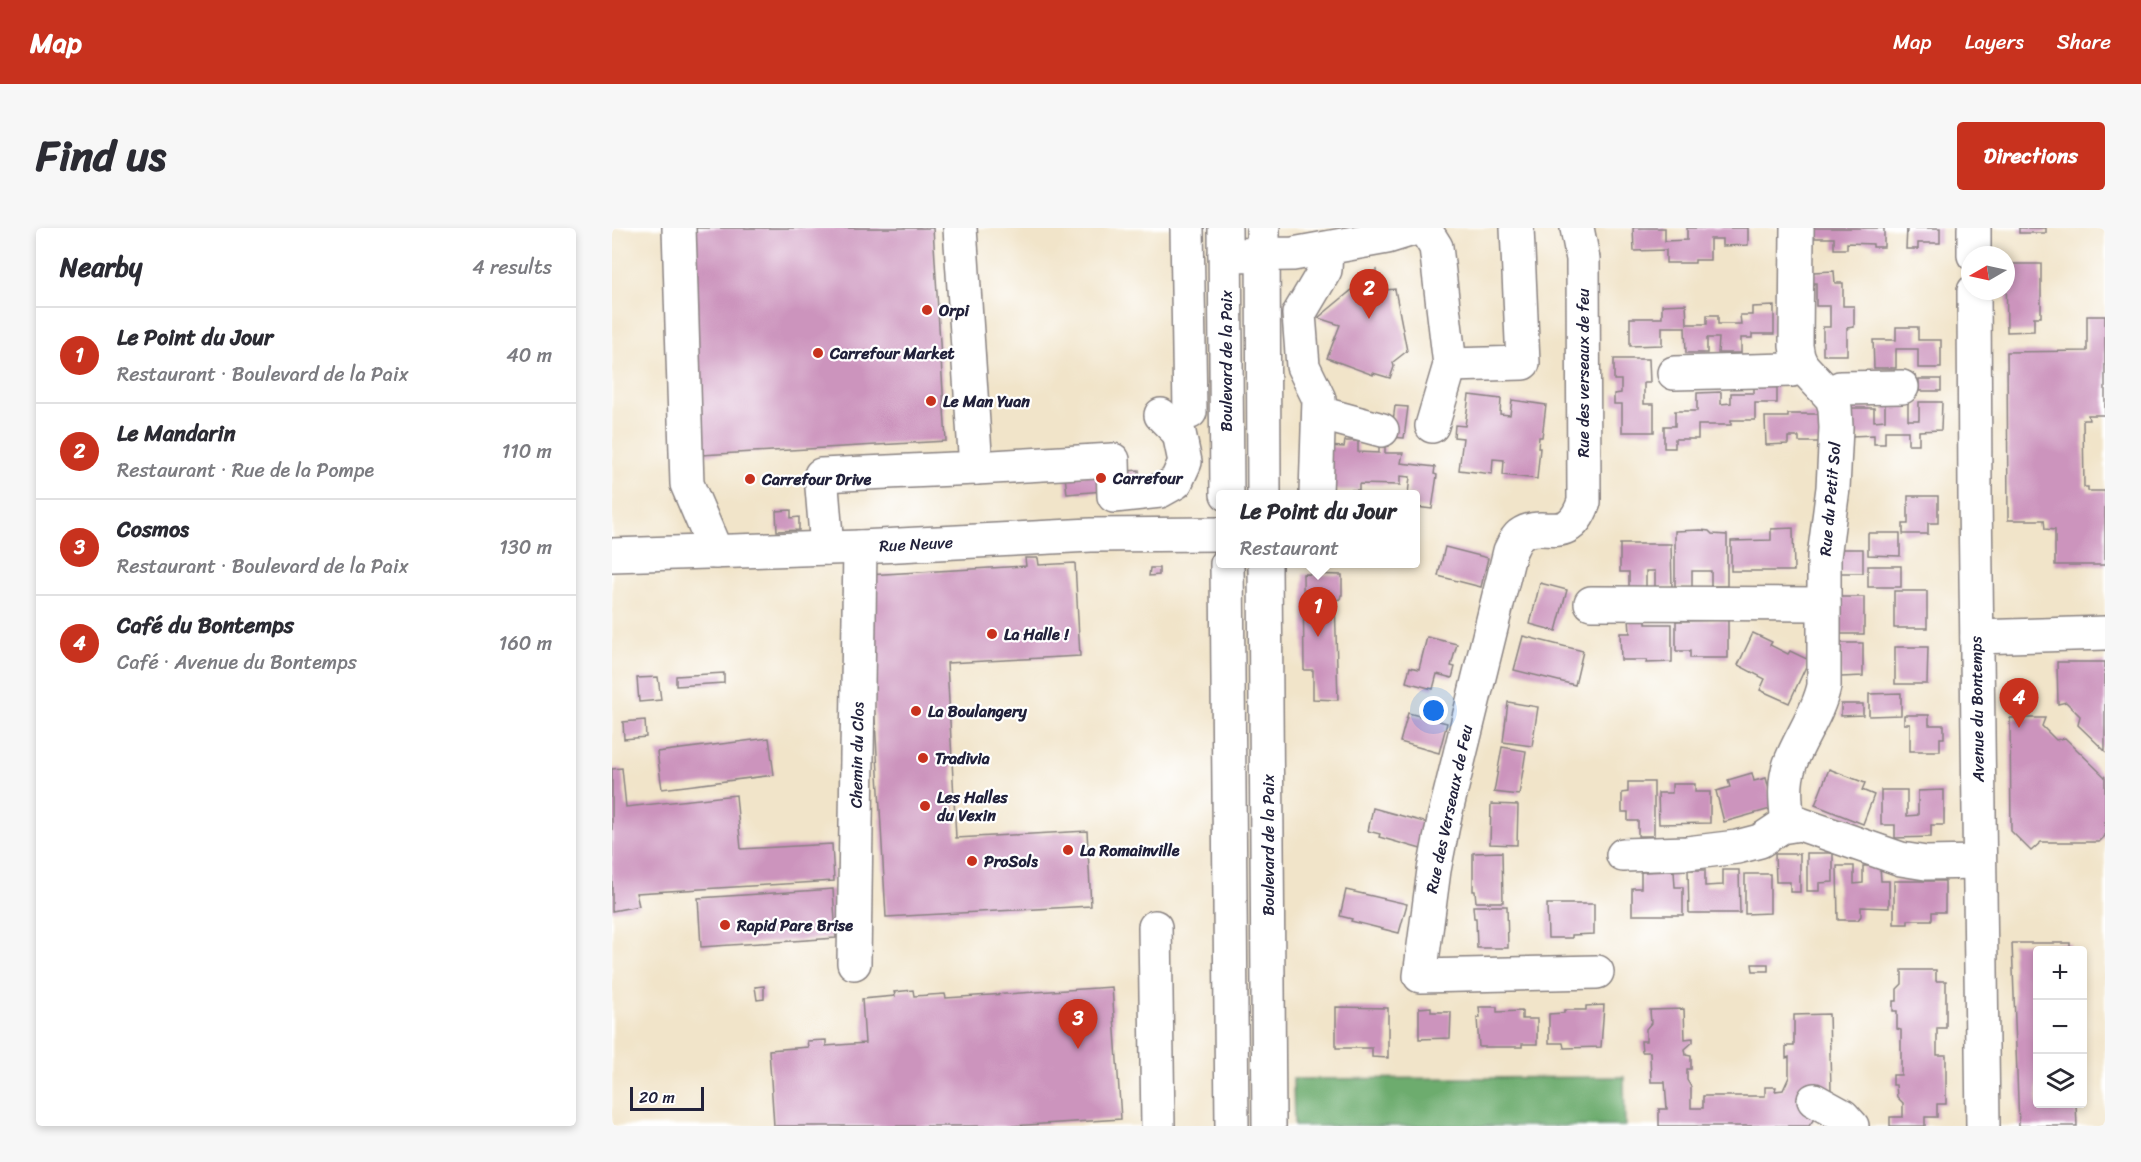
<!DOCTYPE html>
<html lang="en">
<head>
<meta charset="utf-8">
<style>
  body { margin:0; font-family:Sriracha,sans-serif; background:#f7f7f7; color:#2b2b33 }
  .controls { position:absolute; right:18px; bottom:18px; display:grid; overflow:hidden; border-radius:6px; box-shadow:0 3px 9px #0003 }
  .controls button { width:54px; height:54px; display:grid; place-items:center; padding:0; border:0; border-bottom:2px solid #e1e1e2; background:#fff; color:#2b2b33; font:30px sans-serif }
  .compass { position:absolute; left:1349px; top:18px; width:54px; height:54px; border-radius:50%; background:#fff; box-shadow:0 3px 9px #0003; rotate:261deg }
  .scale { position:absolute; left:18px; bottom:15px; width:74px; box-sizing:border-box; padding-left:6px; border:3px solid #22223b; border-top:0; font-size:16px; line-height:21px; white-space:nowrap; color:#22223b; -webkit-text-stroke:4px #fff; paint-order:stroke }
  .you { position:absolute; left:822px; top:483px; width:21px; height:21px; margin:-15px; border:4px solid #fff; border-radius:50%; background:#1a73e8; box-shadow:0 0 0 9px #1a73e833 }
  .badge { display:grid; place-items:center; width:39px; height:39px; border-radius:50%; background:#c8321e; color:#fff; font-size:20px; font-weight:700 }
  .pin { position:absolute; translate:-50% -50px; filter:drop-shadow(0 2px 3px #0008) }
  .pin::after { content:''; position:absolute; top:32px; width:21px; height:18px; background:inherit; clip-path:polygon(0 0,100% 0,50% 100%) }
  .popup { position:absolute; left:604px; top:262px; width:204px; height:78px; box-sizing:border-box; display:grid; place-content:center; border-radius:6px; background:#fff; filter:drop-shadow(0 2px 4px #0005); font-size:20px; white-space:nowrap; color:#7c7c81 }
  .popup b { font-size:22px; color:#2b2b33 }
  .popup::after { content:''; position:absolute; left:50%; top:100%; margin-left:-12px; border:12px solid transparent; border-top-color:#fff }
  .list { margin:0; padding:0; list-style:none }
  h2 { display:flex; justify-content:space-between; align-items:center; height:78px; margin:0; padding:0 24px; font-size:26px }
  h2 small { font-size:20px; font-weight:400; color:#7c7c81 }
  .list li { display:grid; grid-template-columns:39px 1fr auto; gap:18px; align-items:center; box-sizing:border-box; height:96px; padding:0 24px; border-top:2px solid #e1e1e2 }
  .list b { display:block; font-size:22px; white-space:nowrap }
  .list p { margin:0; font-size:20px; white-space:nowrap; color:#7c7c81 }
  .list em { font-size:20px; font-style:normal; color:#7c7c81 }
  .icon { flex:none; width:33px; height:33px; fill:none; stroke:currentColor; stroke-width:2; stroke-linecap:round; stroke-linejoin:round }
  .map { position:relative; flex:none; width:1493px; height:898px; overflow:hidden; border-radius:6px }
  header { display:flex; align-items:center; gap:36px; box-sizing:border-box; height:84px; padding:0 30px; background:#c8321e; color:#fff }
  header strong { font-size:28px }
  nav { display:flex; gap:33px; margin-inline-start:auto; font-size:21px }
  .intro { display:flex; align-items:center; justify-content:space-between; box-sizing:border-box; height:144px; padding:0 36px }
  h1 { margin:0; font-size:42px }
  .button { padding:15px 27px; border-radius:6px; background:#c8321e; color:#fff; font-size:21px; font-weight:700 }
  main { display:flex; gap:36px; padding:0 36px }
  aside { flex:1; background:#fff; border-radius:6px; box-shadow:0 3px 9px #0003 }
  .map>svg:first-child { display:block }
</style>
</head>
<body>
<header>
<strong>Map</strong>
<nav><a>Map</a><a>Layers</a><a>Share</a></nav>
</header>
<div class="intro"><h1>Find us</h1><a class="button">Directions</a></div>
<main>
<aside>
<h2>Nearby<small>4 results</small></h2>
<ul class="list">
<li><span class="badge">1</span><div><b>Le Point du Jour</b><p>Restaurant · Boulevard de la Paix</p></div><em>40 m</em></li>
<li><span class="badge">2</span><div><b>Le Mandarin</b><p>Restaurant · Rue de la Pompe</p></div><em>110 m</em></li>
<li><span class="badge">3</span><div><b>Cosmos</b><p>Restaurant · Boulevard de la Paix</p></div><em>130 m</em></li>
<li><span class="badge">4</span><div><b>Café du Bontemps</b><p>Café · Avenue du Bontemps</p></div><em>160 m</em></li>
</ul>
</aside>
<div class="map">
<svg width="1493" height="898" viewBox="0 0 1493 898">
  <rect width="100%" height="100%" fill="#fff"/>
  <filter id="ink" filterUnits="userSpaceOnUse"><feTurbulence type="fractalNoise" baseFrequency=".0167" numOctaves="2"/><feDisplacementMap in="SourceGraphic" scale="12" xChannelSelector="R" yChannelSelector="G"/><feConvolveMatrix kernelMatrix="1 2 1 2 8 2 1 2 1" color-interpolation-filters="sRGB"/></filter>
  <filter id="wash" filterUnits="userSpaceOnUse"><feTurbulence type="fractalNoise" baseFrequency=".008" numOctaves="4" result="noise"/><feDisplacementMap in="SourceGraphic" scale="24" xChannelSelector="R" yChannelSelector="G"/><feGaussianBlur stdDeviation="1.35" result="paint"/><feColorMatrix in="noise" values="0 0 0 0 0 0 0 0 0 0 0 0 0 0 0 0 0 1.4 0 .05"/><feComposite in="paint" operator="in"/></filter>
  <g filter="url(#wash)">
    <rect width="100%" height="100%" fill="#f1e4c9"/>
    <!-- forest -->
    <path fill="#6dac6e" stroke="#486754" stroke-width="1.5" d="M1012,849L1013,898H682L681,851Z"/>
    <g id="blocks">
      <!-- building -->
      <g fill="#cc94bd">
        <path d="M76,0H321L334,213L89,227Z"/>
        <path d="M1021,0H1053V13L1075,12V0H1136V17L1110,18V11H1098V32H1083V35H1054V22L1022,23Z"/>
        <path d="M1199,0H1272V19H1261V16L1235,15V21H1222V10H1199Z"/>
        <path d="M1295,0H1328V15H1306V21H1294Z"/>
        <rect x="1407" y="0" width="27" height="5"/>
        <path d="M1394,36H1429V89H1422V103L1395,104Z"/>
        <path d="M764,42L765,63L783,61L795,123L781,134L782,139L778,150L761,145V147L715,130L728,97L706,90Z"/>
        <path d="M1222,43L1223,55H1231V78H1242V99L1235,100V127H1211V99H1218V78H1204V55H1201V44Z"/>
        <path d="M1074,76L1075,96H1095V87H1106V96H1129L1128,87H1140V79L1162,78V106H1140V110H1129V125H1106L1107,110H1095V125H1074L1073,99H1050V117L1018,118V90H1050V77Z"/>
        <path d="M1475,88H1493V187H1476L1477,192H1471L1472,259H1476V263H1493V337H1443V302L1433,301L1432,292H1396L1395,124L1475,123Z"/>
        <path d="M1284,99H1306V112H1329V140H1306V121H1284V140H1262L1261,112H1284Z"/>
        <path d="M1002,131H1037L1038,155H1032V176H1042V204H1010V176H1002V166L1009,165V152H1002Z"/>
        <rect x="1307" y="151" width="22" height="12"/>
        <path d="M1142,152H1165V175H1143V192H1119V197H1086V211H1063V220H1052V198H1063V183H1085V165L1109,164V176L1119,175V165H1142Z"/>
        <path d="M857,167L889,171L888,186L898,187L900,172L934,177L930,209H927L926,220H928L925,251L891,247L892,232L881,231L880,246L847,242L851,210L842,209L843,197L853,198Z"/>
        <path d="M1307,174H1330L1329,202L1307,203V216H1296V203H1273V216H1262V207L1239,208V180H1262V193L1273,192V175H1296V192H1307Z"/>
        <path d="M783,178L796,179L792,210L779,209Z"/>
        <path d="M1176,186H1210V214H1187V209H1176V216L1154,217L1153,189H1176Z"/>
        <path d="M733,213H746V224L767,225V219H773V225H791L789,235L823,239L822,246L825,247L820,281L804,279V267L796,266L798,249L788,248V257L747,256V262H714V218L732,219Z"/>
        <path d="M527,242L528,260L455,266L453,248Z"/>
        <path d="M1296,268H1326V295H1316V306H1291V296H1296Z"/>
        <path d="M179,282V290L187,289V302L165,303L164,283Z"/>
        <path d="M1181,300L1182,343H1119V313L1159,312V301Z"/>
        <path d="M1089,302L1097,303L1100,306L1115,307V358H1099V343H1080V359H1063V303Z"/>
        <path d="M1256,305H1288V328L1256,327Z"/>
        <path d="M1008,316H1059L1060,359H1043V343H1034V359H1017V344H1008Z"/>
        <path d="M833,319L876,330L869,359L826,348Z"/>
        <rect x="1228" y="321" width="23" height="24"/>
        <path d="M413,330H426L427,337L463,335L468,428L335,435L344,610L475,603L479,678L274,689L255,347L414,338Z"/>
        <rect x="1256" y="338" width="33" height="21"/>
        <path d="M538,340H547V347L537,348Z"/>
        <path d="M691,346L730,347V367H729L728,371L723,372L726,472L701,471V442H692Z"/>
        <path d="M928,355L955,362L944,403L918,396Z"/>
        <rect x="1282" y="363" width="33" height="37"/>
        <rect x="1228" y="369" width="24" height="37"/>
        <path d="M1017,390H1034V396H1060V434L1034,435L1035,432H1009L1008,405H1018Z"/>
        <path d="M1116,392V430H1078V423H1064V393Z"/>
        <path d="M1141,405L1160,414L1158,417L1176,426L1178,423L1197,432L1177,475L1148,462L1153,451L1126,437Z"/>
        <path d="M911,408L971,423L963,457L902,442Z"/>
        <path d="M815,409L845,416L839,438L843,439L840,450L825,446L821,461L794,454L798,439L807,441Z"/>
        <path d="M1228,415H1251V448L1229,449Z"/>
        <path d="M1283,419H1316L1315,456H1283Z"/>
        <path d="M1445,434H1493V523L1466,497L1468,488L1454,474L1446,476Z"/>
        <path d="M112,445V455L64,458V448Z"/>
        <path d="M46,449L49,472L27,474L25,450Z"/>
        <path d="M1289,465V487L1257,488V466Z"/>
        <path d="M896,474L926,479L920,518L891,514Z"/>
        <path d="M1229,476H1251V487L1229,488Z"/>
        <path d="M796,485L835,495L827,525L788,514Z"/>
        <path d="M1292,487H1317V497H1332V510H1328V523H1298V496H1292Z"/>
        <path d="M1398,490H1433L1430,498L1444,512L1453,510L1493,549V608L1487,614H1429L1419,623L1399,603Z"/>
        <path d="M33,492L34,509L12,511L11,494Z"/>
        <path d="M157,510L162,547L50,561L45,524Z"/>
        <path d="M890,519L914,523L907,567L882,564Z"/>
        <path d="M10,540L14,579L124,567L129,621L220,616L222,653L24,665L27,678L0,683V541Z"/>
        <path d="M1217,541L1253,555L1250,562L1262,567L1251,596L1203,577Z"/>
        <path d="M1140,545L1142,553L1154,550L1162,580L1112,594L1104,563L1118,559L1116,552Z"/>
        <path d="M1016,554H1042V608H1026V593H1016V584H1010V565L1016,564Z"/>
        <path d="M1060,556H1083V564H1098V595L1047,596L1046,565H1060Z"/>
        <path d="M1269,562H1295V588L1306,587V563L1332,562V597H1319V609L1283,610V597H1269Z"/>
        <path d="M879,576L906,577L905,617L878,616Z"/>
        <path d="M761,580L816,595L809,621L767,609L768,606L756,603Z"/>
        <path d="M890,624L891,674H864L863,663H861V625Z"/>
        <path d="M1195,625H1221V654L1207,655V663H1195Z"/>
        <path d="M1163,626H1188V664H1178V654H1164Z"/>
        <path d="M1225,638H1242V656L1251,655V638H1268L1269,653H1277V680L1249,679V688L1246,692H1226Z"/>
        <path d="M1076,642H1093V658L1111,657V642H1127L1128,685H1077Z"/>
        <path d="M1062,643L1063,659H1071V687H1020V660H1029V644Z"/>
        <path d="M1133,646H1158V685L1133,686Z"/>
        <path d="M1282,653H1333V684H1320V692H1296V696H1282Z"/>
        <path d="M221,661L224,710L89,719L86,670Z"/>
        <path d="M734,662L795,676L787,705L739,693L740,691L728,688Z"/>
        <path d="M935,676H982V706L960,707V710H936Z"/>
        <path d="M861,678H895L896,720H865L864,690H862Z"/>
        <path d="M1400,715H1458V722L1425,723V876H1464L1465,898H1407Z"/>
        <path d="M1140,736H1156V743H1141Z"/>
        <path d="M1290,742H1324V753H1334V800H1325V827H1334V876H1325V889H1313V898H1278V889H1291V875L1285,869L1284,857H1281V847H1289V802L1285,801V783H1281V773H1285V761L1290,756Z"/>
        <path d="M152,758V771L145,772L143,759Z"/>
        <path d="M500,759L509,891L399,898H162L157,822L196,819L195,813L214,812V818L253,815L250,771L283,768L282,764L301,762L302,768L333,766L334,770Z"/>
        <path d="M992,777L989,819L952,820L951,815H937V786L952,785V782H974V778Z"/>
        <path d="M724,779L776,780V830L760,829V820H724Z"/>
        <path d="M819,779V784H839L838,810L807,811V780Z"/>
        <path d="M867,779H885V784L910,783V791H925V816H910V819H867L865,790H868Z"/>
        <path d="M1072,781L1073,811L1081,810V814L1073,821L1074,827L1079,828V841H1075V852L1079,859V880H1091V868H1153V859H1164L1163,863L1171,862L1177,849V829L1174,830V818H1182V787L1217,786L1219,862L1203,861L1204,888L1197,898H1047V881H1055L1053,854H1039L1038,824H1030L1029,813H1034V801L1039,795L1038,782Z"/>
      </g>
    </g>
  </g>
  <g filter="url(#ink)">
    <use href="#blocks" fill-opacity="0" stroke="#8a8382" stroke-width="1.5"/>
    <g fill="none" stroke-linecap="round" stroke-linejoin="round">
      <!-- minor casing -->
      <g stroke="#8a8382" stroke-width="36">
        <g id="minor">
          <path d="M67,0L75,256L104,324"/>
          <path d="M575,0L578,184"/>
          <path d="M812,0L824,19L838,137L820,198"/>
          <path d="M965,0L971,31L972,274C956,320 931,290 908,307C903,311 901,317 898,323L833,587L822,642L808,748L985,744"/>
          <path d="M1362,0V27"/>
          <path d="M613,27L681,26L775,9L804,0"/>
          <path d="M1362,63L1363,269L1371,898"/>
          <path d="M838,137L911,135L905,0"/>
          <path d="M1062,145L1180,142L1190,138"/>
          <path d="M1217,166L1228,160L1290,159"/>
          <path d="M707,185L770,202"/>
          <path d="M364,240L501,232L502,268L548,263L564,254L573,234L567,205L549,187"/>
          <path d="M704,266L707,171L691,138L687,86L713,42L714,22"/>
          <path d="M215,320L209,247L364,240L348,0"/>
          <path d="M0,327L248,319L479,307L608,306"/>
          <path d="M979,375L1212,376"/>
          <path d="M1365,409L1493,405"/>
          <path d="M1176,597C1174,577 1171,555 1178,536C1188,509 1206,486 1212,458V329L1221,260L1224,200L1223,180L1220,170L1190,138L1186,129L1184,118L1185,0"/>
          <path d="M1011,627L1075,625L1125,619L1148,613L1169,599L1188,596L1289,631L1314,635L1367,634"/>
          <path d="M543,699L546,898"/>
          <path d="M242,735L248,319"/>
          <path d="M1202,872L1231,888L1240,898"/>
        </g>
      </g>
      <!-- major casing -->
      <g stroke="#8a8382" stroke-width="36">
        <g id="major">
          <path d="M613,0L615,266"/>
          <path d="M651,0L652,266"/>
          <path d="M615,336L620,898"/>
          <path d="M653,336L657,898"/>
        </g>
      </g>
      <!-- minor -->
      <use href="#minor" stroke="#fff" stroke-width="33"/>
      <!-- major -->
      <use href="#major" stroke="#fff" stroke-width="33"/>
    </g>
  </g>
  <!-- markers -->
  <g fill="#c8321e" stroke="#fff" stroke-width="2">
    <circle cx="315" cy="82" r="6"/>
    <circle cx="206" cy="125" r="6"/>
    <circle cx="319" cy="173" r="6"/>
    <circle cx="489" cy="250" r="6"/>
    <circle cx="138" cy="251" r="6"/>
    <circle cx="380" cy="406" r="6"/>
    <circle cx="304" cy="483" r="6"/>
    <circle cx="311" cy="530" r="6"/>
    <circle cx="313" cy="578" r="6"/>
    <circle cx="456" cy="622" r="6"/>
    <circle cx="360" cy="633" r="6"/>
    <circle cx="113" cy="697" r="6"/>
  </g>
  <g text-anchor="middle" dominant-baseline="central" stroke-width="4.5" stroke-linejoin="round" paint-order="stroke">
    <!-- poi labels -->
    <g font-size="16" font-weight="bold" fill="#22223b" stroke="#fff" text-anchor="start">
      <text x="327" y="82">Orpi</text>
      <text x="218" y="125">Carrefour Market</text>
      <text x="331" y="173">Le Man Yuan</text>
      <text x="501" y="250">Carrefour</text>
      <text x="150" y="251">Carrefour Drive</text>
      <text x="392" y="406">La Halle !</text>
      <text x="316" y="483">La Boulangery</text>
      <text x="323" y="530">Tradivia</text>
      <text x="325" y="569">Les Halles<tspan x="325" dy="18">du Vexin</tspan></text>
      <text x="468" y="622">La Romainville</text>
      <text x="372" y="633">ProSols</text>
      <text x="125" y="697">Rapid Pare Brise</text>
    </g>
    <!-- street labels -->
    <g font-size="16" fill="#22223b" stroke="#fff">
      <text transform="translate(614 133) rotate(-90)">Boulevard de la Paix</text>
      <text transform="translate(971 145) rotate(-90)">Rue des verseaux de feu</text>
      <text transform="translate(1218 271) rotate(-85)">Rue du Petit Sol</text>
      <text transform="translate(304 316) rotate(-3)">Rue Neuve</text>
      <text transform="translate(1365 481) rotate(-91)">Avenue du Bontemps</text>
      <text transform="translate(245 527) rotate(-89)">Chemin du Clos</text>
      <text transform="translate(837 581) rotate(-78)">Rue des Verseaux de Feu</text>
      <text transform="translate(656 617) rotate(-90)">Boulevard de la Paix</text>
    </g>
  </g>
</svg>
<div class="controls">
<button>+</button>
<button>−</button>
<button><svg class="icon" aria-label="layers" viewBox="0 0 24 24"><path d="M12 4l9 5-9 5-9-5zM3 14l9 5 9-5"/></svg></button>
</div>
<svg class="compass" viewBox="-18 -18 36 36"><path d="M0-13l5 13h-10z" fill="#e53935"/><path d="M0 13l5-13h-10z" fill="#7c7c81"/></svg>
<div class="scale">20 m</div>
<div class="you"></div>
<div class="pin badge" style="left:706px;top:409px">1</div>
<div class="popup"><b>Le Point du Jour</b>Restaurant</div>
<div class="pin badge" style="left:757px;top:91px">2</div>
<div class="pin badge" style="left:466px;top:821px">3</div>
<div class="pin badge" style="left:1407px;top:500px">4</div>
</div>
</main>
</body>
</html>
